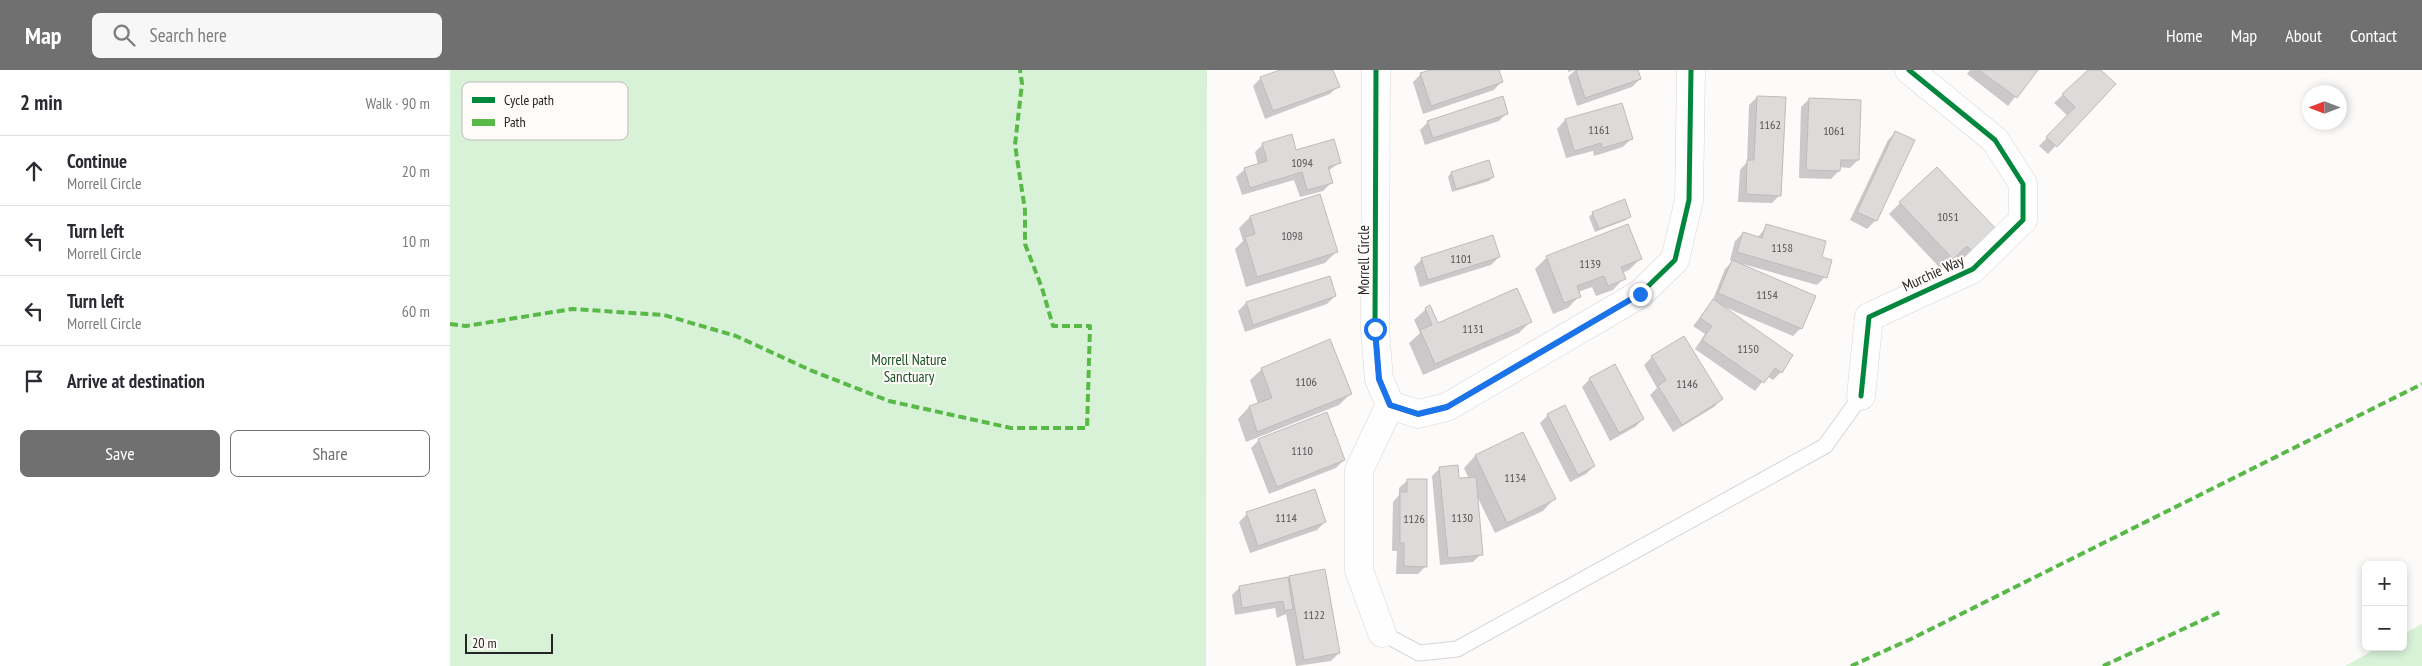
<!DOCTYPE html>
<html lang="en">
<head>
<meta charset="utf-8">
<style>
  body { margin:0; font-family:"PT Sans Narrow",sans-serif; background:#f7f7f7; color:#2b2b33 }
  .controls { position:absolute; right:15px; bottom:15px; display:grid; overflow:hidden; border-radius:8px; box-shadow:0 2px 8px #0003 }
  .controls button { width:45px; height:45px; display:grid; place-items:center; padding:0; border:0; border-bottom:1px solid #e1e1e2; background:#fff; color:#2b2b33; font:25px sans-serif }
  .compass { position:absolute; left:1852px; top:15px; width:45px; height:45px; border-radius:50%; background:#fff; box-shadow:0 2px 8px #0003; rotate:270deg }
  .scale { position:absolute; left:15px; bottom:12px; width:88px; box-sizing:border-box; padding-left:5px; border:2px solid #262525; border-top:0; font-size:14px; line-height:18px; white-space:nowrap; color:#262525; -webkit-text-stroke:4px #fefbf9; paint-order:stroke }
  .stop { position:absolute; width:15px; height:15px; margin:-11px; border:4px solid #1a73e8; border-radius:50%; background:#fff }
  .stop.end { background:#1a73e8; border-color:#fff; box-shadow:0 1px 5px #0008 }
  .list { margin:0; padding:0; list-style:none }
  h2 { display:flex; justify-content:space-between; align-items:center; height:65px; margin:0; padding:0 20px; font-size:21px }
  h2 small { font-size:16px; font-weight:400; color:#7c7c81 }
  .list li { display:grid; grid-template-columns:32px 1fr auto; gap:15px; align-items:center; box-sizing:border-box; height:70px; padding:0 20px; border-top:1px solid #e1e1e2 }
  .list b { display:block; font-size:19px; white-space:nowrap }
  .list p { margin:0; font-size:16px; white-space:nowrap; color:#7c7c81 }
  .list em { font-size:16px; font-style:normal; color:#7c7c81 }
  .actions { display:flex; gap:10px; padding:15px 20px }
  .actions a { flex:1; padding:11px 0; border:1px solid #717070; border-radius:8px; text-align:center; font-size:18px; color:#717070 }
  .actions .main { background:#717070; color:#fff }
  .icon { flex:none; width:28px; height:28px; fill:none; stroke:currentColor; stroke-width:2; stroke-linecap:round; stroke-linejoin:round }
  .map { position:relative; flex:none; width:1972px; height:596px; overflow:hidden }
  header { display:flex; align-items:center; gap:30px; box-sizing:border-box; height:70px; padding:0 25px; background:#717070; color:#fff }
  header strong { font-size:24px }
  nav { display:flex; gap:28px; margin-inline-start:auto; font-size:18px }
  .search { width:350px; height:45px; background:#f7f7f7; display:flex; align-items:center; gap:12px; box-sizing:border-box; padding:0 18px; border-radius:8px; color:#7c7c81; font-size:19px }
  main { display:flex }
  aside { flex:1; background:#fff }
  .map>svg:first-child { display:block }
</style>
</head>
<body>
<header>
<strong>Map</strong>
<div class="search"><svg class="icon" aria-label="search" viewBox="0 0 24 24"><circle cx="10" cy="10" r="6"/><path d="M15 15l6 6"/></svg>Search here</div>
<nav><a>Home</a><a>Map</a><a>About</a><a>Contact</a></nav>
</header>
<main>
<aside>
<h2>2 min<small>Walk · 90 m</small></h2>
<ul class="list">
<li><svg class="icon" aria-label="ahead" viewBox="0 0 24 24"><path d="M12 20V5M6 11l6-6 6 6"/></svg><div><b>Continue</b><p>Morrell Circle</p></div><em>20 m</em></li>
<li><svg class="icon" aria-label="left" viewBox="0 0 24 24"><path d="M17 20v-9H6M10 6l-5 5 5 5"/></svg><div><b>Turn left</b><p>Morrell Circle</p></div><em>10 m</em></li>
<li><svg class="icon" aria-label="left" viewBox="0 0 24 24"><path d="M17 20v-9H6M10 6l-5 5 5 5"/></svg><div><b>Turn left</b><p>Morrell Circle</p></div><em>60 m</em></li>
<li><svg class="icon" aria-label="arrive" viewBox="0 0 24 24"><path d="M6 21V4h12l-3 4 3 4H6"/></svg><div><b>Arrive at destination</b></div></li>
</ul>
<div class="actions"><a class="main">Save</a><a>Share</a></div>
</aside>
<div class="map">
<svg width="1972" height="596" viewBox="0 0 1972 596">
  <rect width="100%" height="100%" fill="#fdfbfa"/>
  <!-- green -->
  <g fill="#d8f2d8">
    <path d="M0,0H757L756,596H0Z"/>
    <path d="M1972,554V596H1895L1929,577H1953V564Z"/>
  </g>
  <!-- shadow -->
  <g fill="#0003">
    <path d="M834,0H882L888,16L880,24L815,49L803,16L811,8Z"/>
    <path d="M983,0H1048L1052,11L1044,20L973,44L963,12L971,4Z"/>
    <path d="M1118,0H1187L1190,9L1182,17L1127,36L1118,7L1125,0L1118,2Z"/>
    <path d="M1520,0H1586L1558,36L1517,4Z"/>
    <path d="M1639,0H1649L1664,14L1598,84L1589,76L1618,46L1604,33Z"/>
    <path d="M1307,27L1330,125L1322,133L1288,132L1290,100L1297,92L1299,35Z"/>
    <path d="M1359,29L1408,90L1400,98L1389,97V101L1381,109L1349,108L1351,37Z"/>
    <path d="M1057,43L1049,51L975,75L970,60L978,52Z"/>
    <path d="M1115,50L1181,69L1173,77L1144,86L1143,81L1116,88L1107,59Z"/>
    <path d="M1446,62L1463,70L1425,151L1417,159L1400,150L1438,70Z"/>
    <path d="M813,74L845,82L890,92L878,101L881,113L873,121L850,127L844,110L792,125L786,107L795,99L808,95L805,82Z"/>
    <path d="M1038,92L1043,107L1039,111L1002,122L998,107L1001,103Z"/>
    <path d="M1450,133L1534,172L1511,193L1505,186L1491,199L1439,144Z"/>
    <path d="M1143,143L1180,146L1176,150L1145,162L1139,147Z"/>
    <path d="M800,147L887,181L875,193L796,217L785,179L793,171L789,158Z"/>
    <path d="M1317,156L1370,188L1375,207L1367,215L1293,194L1351,258L1343,266L1272,236L1331,302L1323,310L1317,306L1305,321L1245,279L1255,264L1243,256L1262,232L1275,199L1283,191L1280,190L1285,171L1293,163L1308,167Z"/>
    <path d="M1049,187L1041,195L970,217L964,197L972,189Z"/>
    <path d="M1097,187L1190,189L1179,200L1172,203L1174,208L1163,220L1146,226L1142,217L1128,222L1129,226L1118,238L1103,244L1085,199Z"/>
    <path d="M885,226L877,234L795,262L788,241L796,233Z"/>
    <path d="M976,239L987,254L1080,252L1069,263L973,305L959,273L970,263L964,250Z"/>
    <path d="M1202,287L1272,329L1264,337L1223,362L1200,325L1207,318L1194,295Z"/>
    <path d="M812,299L900,324L889,335L796,372L788,349L799,337L808,334L800,310Z"/>
    <path d="M1140,309L1193,349L1185,357L1160,371L1132,317Z"/>
    <path d="M1098,345L1144,396L1136,404L1120,412L1090,353Z"/>
    <path d="M1072,364L1104,429L1093,441L1045,463L1026,424L1031,484L1023,492L990,495L982,406L990,398L1008,410L1019,409L1014,398L1025,386Z"/>
    <path d="M809,370L894,390L886,398L819,424L801,378Z"/>
    <path d="M958,410L976,496L968,504H946L947,481H942L943,432L949,425V418Z"/>
    <path d="M797,444L875,452L867,460L800,483L789,452Z"/>
    <path d="M839,507L889,583L881,591L846,596L836,544L827,548L825,538L785,545L782,525L790,517Z"/>
  </g>
  <!-- building -->
  <g fill="#dddbda" stroke="#bebcbb">
    <path d="M830,0H883L890,17L823,41L810,7Z"/>
    <path d="M980,0H1049L1053,12L981,36L970,3Z"/>
    <path d="M1126,0H1188L1191,9L1135,28Z"/>
    <path d="M1529,0H1588L1567,28Z"/>
    <path d="M1638,0H1651L1666,14L1607,77L1596,67L1625,37L1612,24Z"/>
    <path d="M1053,26L1058,44L983,68L977,51Z"/>
    <path d="M1307,26L1336,27L1331,126L1296,124L1297,90H1304Z"/>
    <path d="M1359,28L1411,30L1409,90H1391L1390,101L1356,100Z"/>
    <path d="M1172,33L1183,69L1152,78L1151,73L1124,81L1115,49Z"/>
    <path d="M1445,61L1465,70L1427,151L1407,142Z"/>
    <path d="M842,64L846,80L884,69L891,93L878,97L883,113L857,120L852,102L800,118L794,98L817,91L812,73Z"/>
    <path d="M1039,90L1044,107L1006,119L1001,102Z"/>
    <path d="M1487,97L1547,160L1524,183L1517,176L1503,189L1449,132Z"/>
    <path d="M870,124L888,182L807,207L795,167L805,164L800,146Z"/>
    <path d="M1175,129L1181,147L1149,159L1142,142Z"/>
    <path d="M1178,154L1192,189L1171,197L1176,209L1158,216L1154,206L1127,216L1131,227L1114,233L1096,186Z"/>
    <path d="M1316,154L1376,171L1372,187L1382,190L1377,208L1287,182L1293,162L1312,168Z"/>
    <path d="M1043,165L1050,187L978,210L971,188Z"/>
    <path d="M1282,190L1366,226L1352,259L1268,223Z"/>
    <path d="M880,206L886,226L803,255L796,232Z"/>
    <path d="M1067,218L1082,252L985,294L970,260L982,255L975,238L980,235L988,253Z"/>
    <path d="M1263,229L1343,285L1332,303L1325,298L1314,313L1252,270L1262,256L1250,248Z"/>
    <path d="M1234,266L1273,329L1232,355L1208,316L1216,310L1201,286Z"/>
    <path d="M880,269L902,324L807,362L799,336L822,328L811,298Z"/>
    <path d="M1165,294L1194,349L1169,363L1139,308Z"/>
    <path d="M1115,335L1145,396L1128,405L1097,344Z"/>
    <path d="M877,342L895,390L827,417L808,369Z"/>
    <path d="M1073,362L1106,429L1057,453L1025,385Z"/>
    <path d="M1008,395L1009,408L1026,407L1033,485L998,488L989,397Z"/>
    <path d="M957,409H977V497L954,496V473H950V422H957Z"/>
    <path d="M865,419L876,452L808,476L796,442Z"/>
    <path d="M875,499L890,583L854,590L839,506Z"/>
    <path d="M838,507L843,539L835,541L833,531L792,538L789,516Z"/>
  </g>
  <g fill="none" stroke-linecap="round" stroke-linejoin="round">
    <!-- lane casing -->
    <g stroke="#d7d5d5" stroke-width="17">
      <path id="lane" d="M932,563L969,583L1007,579L1375,376L1411,326"/>
    </g>
    <!-- street casing -->
    <g stroke="#d7d5d5" stroke-width="29">
      <g id="street">
        <path d="M926,0L925,259L929,309L940,335L968,344L997,337L1190,224L1225,190L1239,130L1241,0"/>
        <path d="M1411,326L1419,247L1523,199L1573,150V114L1545,70L1459,0"/>
        <path d="M932,563L909,500V400L940,335"/>
      </g>
    </g>
    <!-- lane -->
    <use href="#lane" stroke="#fffefe" stroke-width="15"/>
    <!-- street -->
    <use href="#street" stroke="#fffefe" stroke-width="28"/>
    <!-- quiet -->
    <g stroke="#58b947" stroke-width="4" stroke-dasharray="8 4" stroke-linecap="butt">
      <path d="M0,254L16,256L122,239L214,245L286,266L360,300L439,331L561,358H637L640,256H603L592,218L575,174V140L565,75L572,13L570,0"/>
      <path d="M1401,596L1461,569L1972,314"/>
      <path d="M1653,596L1770,542"/>
    </g>
    <!-- cycleway casing -->
    <g stroke="#fefbf9" stroke-width="8">
      <g id="cycleway">
        <path d="M926,0L925,259L929,309L940,335L968,344L997,337L1190,224L1225,190L1239,130L1241,0"/>
        <path d="M1411,326L1419,247L1523,199L1573,150V114L1545,70L1459,0"/>
      </g>
    </g>
    <!-- cycleway -->
    <use href="#cycleway" stroke="#00873e" stroke-width="5"/>
  </g>
  <g fill="none" stroke-linecap="round" stroke-linejoin="round">
    <!-- route -->
    <path stroke="#1a73e8" stroke-width="6" d="M925,259L929,309L940,335L968,344L997,337L1190,224"/>
  </g>
  <g text-anchor="middle" dominant-baseline="central" stroke-width="4" stroke-linejoin="round" paint-order="stroke">
    <!-- number labels -->
    <g font-size="12" fill="#545252">
      <text x="1320" y="54">1162</text>
      <text x="1149" y="59">1161</text>
      <text x="1384" y="60">1061</text>
      <text x="852" y="92">1094</text>
      <text x="1498" y="146">1051</text>
      <text x="842" y="165">1098</text>
      <text x="1332" y="177">1158</text>
      <text x="1011" y="188">1101</text>
      <text x="1140" y="193">1139</text>
      <text x="1317" y="224">1154</text>
      <text x="1023" y="258">1131</text>
      <text x="1298" y="278">1150</text>
      <text x="856" y="311">1106</text>
      <text x="1237" y="313">1146</text>
      <text x="852" y="380">1110</text>
      <text x="1065" y="407">1134</text>
      <text x="836" y="447">1114</text>
      <text x="1012" y="447">1130</text>
      <text x="964" y="448">1126</text>
      <text x="864" y="544">1122</text>
    </g>
    <!-- street labels -->
    <g font-size="15" fill="#262525" stroke="#fefbf9">
      <text transform="translate(913 190) rotate(-90)">Morrell Circle</text>
      <text transform="translate(1483 203) rotate(-25)">Murchie Way</text>
    </g>
    <!-- park labels -->
    <g font-size="15" fill="#175121" stroke="#fefbf9">
      <text x="459" y="289">Morrell Nature<tspan x="459" dy="17">Sanctuary</tspan></text>
    </g>
  </g>
  <!-- legend -->
  <rect x="12" y="12" width="166" height="58" rx="8" fill="#fefbf9" stroke="#bdbbb9" stroke-width="1"/>
  <rect x="22" y="27" width="23" height="6" fill="#00873e"/>
  <rect x="22" y="49" width="23" height="7" fill="#58b947"/>
  <g font-size="14" fill="#262525">
    <text x="54" y="35">Cycle path</text>
    <text x="54" y="57">Path</text>
  </g>
</svg>
<div class="controls">
<button>+</button>
<button>−</button>
</div>
<svg class="compass" viewBox="-18 -18 36 36"><path d="M0-13l5 13h-10z" fill="#e53935"/><path d="M0 13l5-13h-10z" fill="#7c7c81"/></svg>
<div class="scale">20 m</div>
<div class="stop" style="left:925px;top:259px"></div>
<div class="stop end" style="left:1190px;top:224px"></div>
</div>
</main>
</body>
</html>
